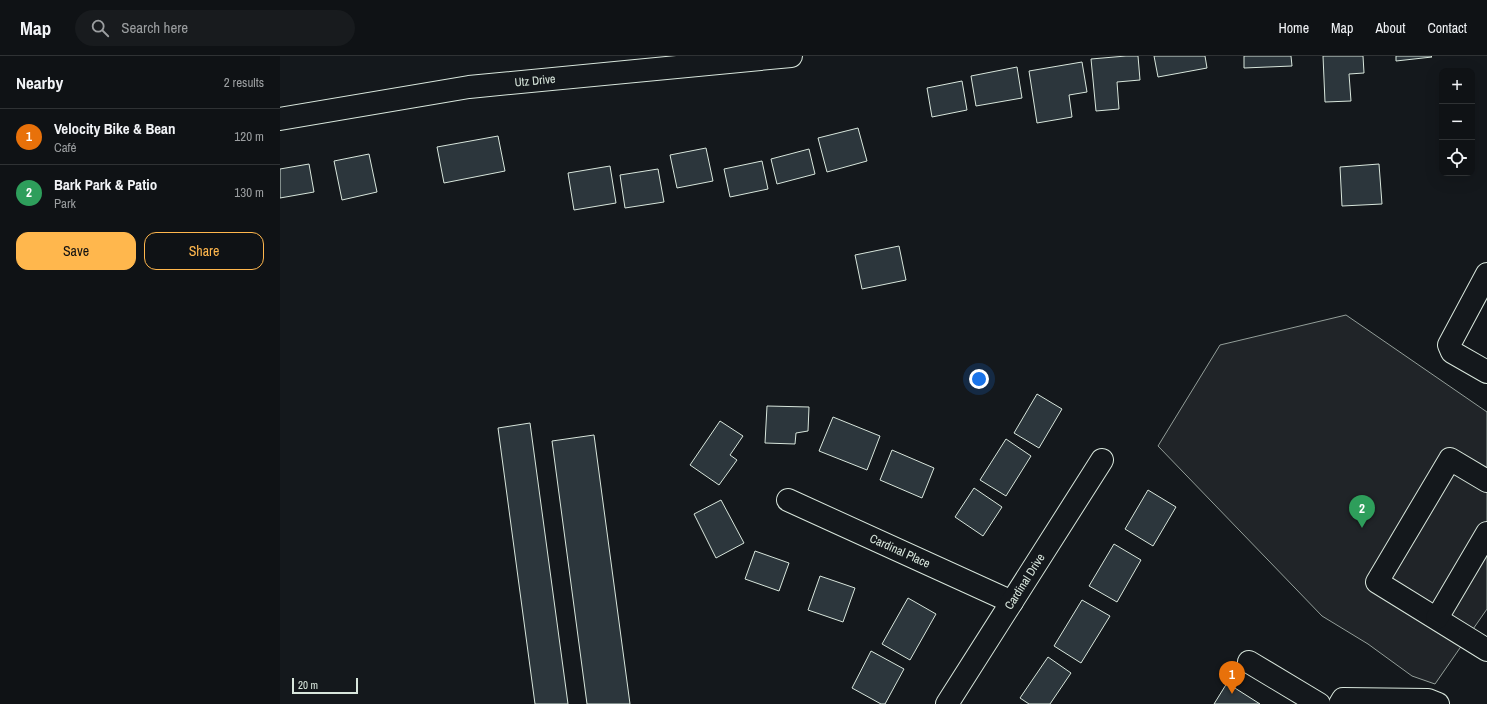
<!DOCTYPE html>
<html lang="en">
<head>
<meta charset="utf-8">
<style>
  body { margin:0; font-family:"Archivo Narrow",sans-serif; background:#181b1e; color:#f1f3f6 }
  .controls { position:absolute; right:12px; top:12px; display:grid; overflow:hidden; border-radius:8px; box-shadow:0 4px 16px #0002 }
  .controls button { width:36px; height:36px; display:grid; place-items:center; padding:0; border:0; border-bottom:1px solid #2f3234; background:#0f1215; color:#f1f3f6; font:20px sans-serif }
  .scale { position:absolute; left:12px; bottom:10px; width:66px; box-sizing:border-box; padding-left:4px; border:2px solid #d8e6dc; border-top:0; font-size:11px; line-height:14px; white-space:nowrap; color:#d8e6dc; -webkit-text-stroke:3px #14181c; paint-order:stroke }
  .you { position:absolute; left:699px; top:323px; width:14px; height:14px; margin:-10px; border:3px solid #fff; border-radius:50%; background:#1a73e8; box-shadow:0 0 0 6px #1a73e833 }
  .badge { display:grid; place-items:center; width:26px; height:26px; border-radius:50%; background:#ffb74d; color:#fff; font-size:13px; font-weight:700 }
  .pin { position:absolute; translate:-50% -33px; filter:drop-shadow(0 1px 2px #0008) }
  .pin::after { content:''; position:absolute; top:21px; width:14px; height:12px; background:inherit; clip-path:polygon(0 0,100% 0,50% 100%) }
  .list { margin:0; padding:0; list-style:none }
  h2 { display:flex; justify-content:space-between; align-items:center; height:52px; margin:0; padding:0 16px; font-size:17px }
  h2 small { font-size:13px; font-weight:400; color:#9b9ea0 }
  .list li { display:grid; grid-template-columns:26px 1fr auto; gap:12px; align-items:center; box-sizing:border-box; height:56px; padding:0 16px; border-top:1px solid #2f3234 }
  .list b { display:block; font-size:15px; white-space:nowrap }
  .list p { margin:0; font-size:13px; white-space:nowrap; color:#9b9ea0 }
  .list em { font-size:13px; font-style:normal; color:#9b9ea0 }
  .actions { display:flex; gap:8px; padding:12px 16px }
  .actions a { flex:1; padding:9px 0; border:1px solid #ffb74d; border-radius:12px; text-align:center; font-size:14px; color:#ffb74d }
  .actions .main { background:#ffb74d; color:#111 }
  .icon { flex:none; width:22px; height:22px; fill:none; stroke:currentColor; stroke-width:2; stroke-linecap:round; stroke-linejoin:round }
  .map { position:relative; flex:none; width:1207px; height:648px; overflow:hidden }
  header { display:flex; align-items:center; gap:24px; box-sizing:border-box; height:56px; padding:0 20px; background:#0f1215; border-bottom:1px solid #2f3234 }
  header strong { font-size:19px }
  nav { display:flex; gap:22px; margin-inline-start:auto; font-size:14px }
  .search { width:280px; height:36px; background:#181b1e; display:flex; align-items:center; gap:10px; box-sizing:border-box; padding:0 14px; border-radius:22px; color:#9b9ea0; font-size:15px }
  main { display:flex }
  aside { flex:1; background:#0f1215 }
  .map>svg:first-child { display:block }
</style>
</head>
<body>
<header>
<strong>Map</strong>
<div class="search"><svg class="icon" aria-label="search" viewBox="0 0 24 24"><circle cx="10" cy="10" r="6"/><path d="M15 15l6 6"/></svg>Search here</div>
<nav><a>Home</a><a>Map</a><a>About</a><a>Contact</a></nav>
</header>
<main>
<aside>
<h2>Nearby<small>2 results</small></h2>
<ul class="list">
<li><span class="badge" style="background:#e8710a">1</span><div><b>Velocity Bike &amp; Bean</b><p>Café</p></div><em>120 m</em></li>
<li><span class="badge" style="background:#2e9e5b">2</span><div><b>Bark Park &amp; Patio</b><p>Park</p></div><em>130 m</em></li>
</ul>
<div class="actions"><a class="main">Save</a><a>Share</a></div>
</aside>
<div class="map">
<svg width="1207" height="648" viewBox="0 0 1207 648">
  <rect width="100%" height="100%" fill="#14181c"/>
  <!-- green -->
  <path fill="#202428" stroke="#939e99" d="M1066,259L1207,356V553L1155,628L1132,620L1088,588L1042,560L878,390L940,289Z"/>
  <!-- building -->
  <g fill="#2c363c" stroke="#d8e6dc">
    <path d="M846,0H858L860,24L837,26L839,53L816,55L811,3Z"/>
    <path d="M874,0H925L927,12L878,21Z"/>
    <path d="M964,0H1011L1012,10L964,12Z"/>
    <path d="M1043,0H1083L1084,17L1069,18L1071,45L1045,46Z"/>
    <path d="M1116,0H1151L1152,1L1116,5Z"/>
    <path d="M802,6L807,36L789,39L792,61L757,67L749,15Z"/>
    <path d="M737,11L742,42L696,50L691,20Z"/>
    <path d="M682,25L687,54L652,61L647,32Z"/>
    <path d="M578,72L587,105L547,116L538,82Z"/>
    <path d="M218,80L225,115L164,127L157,91Z"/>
    <path d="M426,92L433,125L397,132L390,99Z"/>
    <path d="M529,93L535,118L497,128L491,103Z"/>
    <path d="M89,98L97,136L62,144L54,105Z"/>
    <path d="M482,105L488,133L450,141L444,113Z"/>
    <path d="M29,108L34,136L0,142V113Z"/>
    <path d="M1099,108L1102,148L1062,150L1060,111Z"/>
    <path d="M330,110L336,147L294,154L288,117Z"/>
    <path d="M378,113L384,146L345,152L340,119Z"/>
    <path d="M619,190L626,224L582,233L575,199Z"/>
    <path d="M757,338L782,353L759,392L734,377Z"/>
    <path d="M487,350L529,351L528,375L516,377L515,388L485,387Z"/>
    <path d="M553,361L600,380L587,414L539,395Z"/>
    <path d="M440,365L463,380L450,399L457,404L439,429L410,409Z"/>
    <path d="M250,367L288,648H255L218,372Z"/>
    <path d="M314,379L350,648H307L272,385Z"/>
    <path d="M726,383L751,400L726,440L700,424Z"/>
    <path d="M612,394L654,412L642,442L600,424Z"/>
    <path d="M694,432L722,451L703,480L675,461Z"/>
    <path d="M868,434L896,451L873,490L845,473Z"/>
    <path d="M441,444L464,487L436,502L414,458Z"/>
    <path d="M834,488L861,504L837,546L809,530Z"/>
    <path d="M475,495L509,507L499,535L465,523Z"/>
    <path d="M540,520L575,532L563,566L528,554Z"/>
    <path d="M628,542L656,558L630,604L602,588Z"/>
    <path d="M802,544L830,560L801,607L774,590Z"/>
    <path d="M591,595L624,613L605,648H601L572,632Z"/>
    <path d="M768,601L791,617L770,648H749L740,642Z"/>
    <path d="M947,627L980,648H934Z"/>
  </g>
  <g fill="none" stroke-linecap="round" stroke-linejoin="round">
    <!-- minor casing -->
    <g stroke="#d8e6dc" stroke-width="24">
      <g id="minor">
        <path id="s1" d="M0,63L189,31L511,0"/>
        <path d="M1207,218L1169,289L1172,296L1207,316"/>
        <path d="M1207,425L1170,403L1097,526L1207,594"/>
        <path id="s2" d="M508,444L732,546"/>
        <path d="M1157,562L1207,477"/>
        <path d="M969,606L1039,648"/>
        <path id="s3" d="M667,648L822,404"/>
        <path d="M1060,648L1063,643L1148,644L1158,648"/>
      </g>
    </g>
    <!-- minor -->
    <use href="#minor" stroke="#14181c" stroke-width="22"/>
  </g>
  <g text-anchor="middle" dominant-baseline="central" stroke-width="3" stroke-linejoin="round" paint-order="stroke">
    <!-- street labels -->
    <g font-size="12" fill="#d8e6dc" stroke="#14181c">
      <text stroke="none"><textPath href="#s1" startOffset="258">Utz Drive</textPath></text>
      <text stroke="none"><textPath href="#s2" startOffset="123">Cardinal Place</textPath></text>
      <text stroke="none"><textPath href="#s3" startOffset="145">Cardinal Drive</textPath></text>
    </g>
  </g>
</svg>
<div class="controls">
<button>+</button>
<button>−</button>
<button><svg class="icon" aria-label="locate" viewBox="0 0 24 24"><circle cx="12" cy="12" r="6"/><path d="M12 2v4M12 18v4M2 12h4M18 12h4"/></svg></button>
</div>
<div class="scale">20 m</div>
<div class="you"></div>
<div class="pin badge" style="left:952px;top:638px;background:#e8710a">1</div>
<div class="pin badge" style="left:1082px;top:472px;background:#2e9e5b">2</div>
</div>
</main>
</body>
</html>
